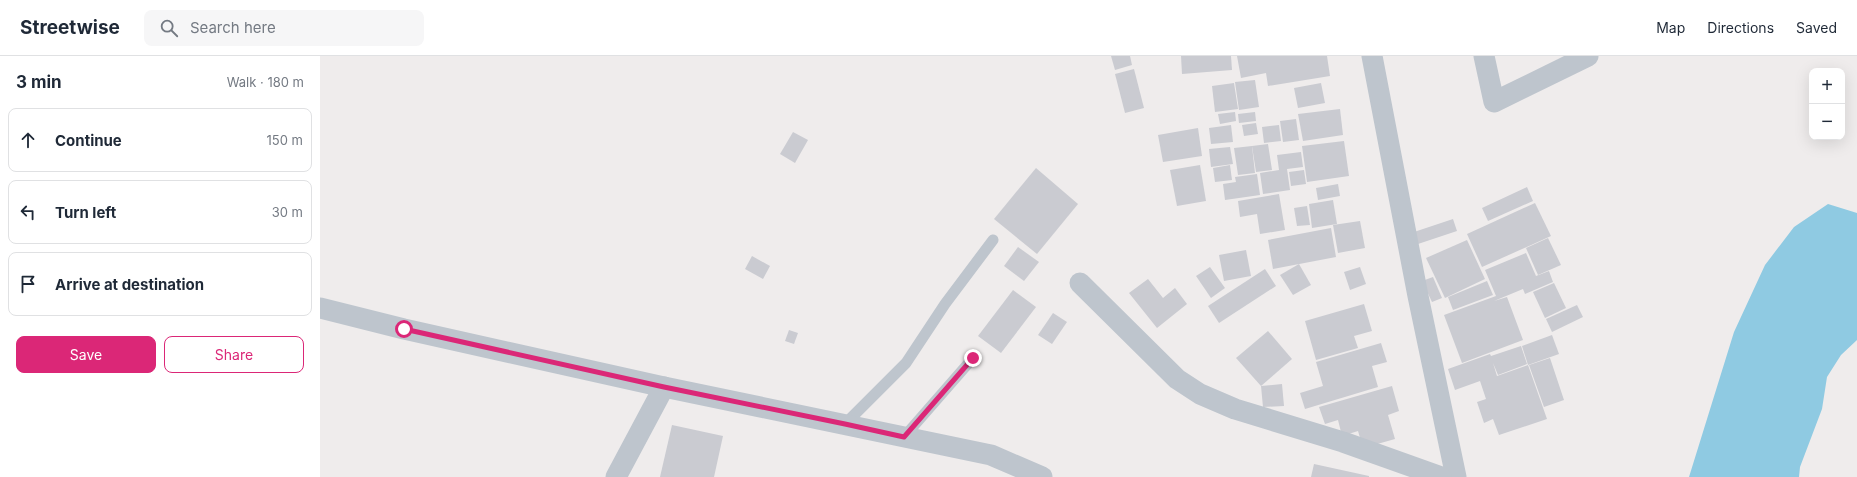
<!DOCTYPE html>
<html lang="en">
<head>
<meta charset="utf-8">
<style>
  body { margin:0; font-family:Inter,sans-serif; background:#f6f6f7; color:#1f2937 }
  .controls { position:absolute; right:12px; top:12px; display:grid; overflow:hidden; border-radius:8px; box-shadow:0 4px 16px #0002 }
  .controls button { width:36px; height:36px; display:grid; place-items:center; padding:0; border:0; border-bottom:1px solid #e0e1e3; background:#fff; color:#1f2937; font:20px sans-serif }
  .stop { position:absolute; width:12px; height:12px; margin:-9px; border:3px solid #db2777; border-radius:50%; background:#fff }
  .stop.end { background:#db2777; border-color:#fff; box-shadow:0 1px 4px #0008 }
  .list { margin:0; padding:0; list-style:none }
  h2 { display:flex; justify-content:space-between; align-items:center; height:52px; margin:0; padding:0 16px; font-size:17px }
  h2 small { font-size:13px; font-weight:400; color:#747a83 }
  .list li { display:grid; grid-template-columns:26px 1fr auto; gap:12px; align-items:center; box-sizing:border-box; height:64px; margin:0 8px 8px; padding:0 8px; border:1px solid #e0e1e3; border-radius:8px }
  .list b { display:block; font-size:15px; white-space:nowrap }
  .list em { font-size:13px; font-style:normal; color:#747a83 }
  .actions { display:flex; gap:8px; padding:12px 16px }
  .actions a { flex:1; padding:9px 0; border:1px solid #db2777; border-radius:8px; text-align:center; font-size:14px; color:#db2777 }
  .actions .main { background:#db2777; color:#fff }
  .icon { flex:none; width:22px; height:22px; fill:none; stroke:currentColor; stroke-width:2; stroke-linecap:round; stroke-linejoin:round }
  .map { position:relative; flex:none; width:1537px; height:421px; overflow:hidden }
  header { display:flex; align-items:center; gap:24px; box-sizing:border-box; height:56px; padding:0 20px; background:#fff; border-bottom:1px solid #e0e1e3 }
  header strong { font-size:19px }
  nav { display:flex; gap:22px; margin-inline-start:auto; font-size:14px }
  .search { width:280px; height:36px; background:#f6f6f7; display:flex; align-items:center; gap:10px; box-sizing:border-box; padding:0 14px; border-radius:8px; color:#747a83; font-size:15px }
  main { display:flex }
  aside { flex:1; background:#fff }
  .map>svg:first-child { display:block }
</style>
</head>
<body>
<header>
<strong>Streetwise</strong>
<div class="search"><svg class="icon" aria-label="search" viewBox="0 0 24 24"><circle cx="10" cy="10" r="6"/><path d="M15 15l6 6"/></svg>Search here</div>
<nav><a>Map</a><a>Directions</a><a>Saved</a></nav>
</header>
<main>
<aside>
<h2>3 min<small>Walk · 180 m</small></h2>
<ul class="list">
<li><svg class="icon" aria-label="ahead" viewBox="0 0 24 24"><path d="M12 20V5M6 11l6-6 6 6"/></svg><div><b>Continue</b></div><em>150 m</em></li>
<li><svg class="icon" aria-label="left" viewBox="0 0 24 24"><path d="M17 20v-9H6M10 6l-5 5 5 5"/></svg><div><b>Turn left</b></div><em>30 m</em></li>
<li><svg class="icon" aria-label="arrive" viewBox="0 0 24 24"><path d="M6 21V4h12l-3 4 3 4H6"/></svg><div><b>Arrive at destination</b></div></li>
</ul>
<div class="actions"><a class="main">Save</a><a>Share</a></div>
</aside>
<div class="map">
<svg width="1537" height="421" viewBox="0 0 1537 421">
  <rect width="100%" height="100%" fill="#efecec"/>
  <!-- water -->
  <path fill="#8fcae2" d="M1508,148L1537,157V284L1521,299L1507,321L1502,353L1480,411L1479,421H1369L1414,276L1445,209L1474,171Z"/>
  <!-- building -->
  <g fill="#cacbd1">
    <path d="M791,0H810L812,9L795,14Z"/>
    <path d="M861,0H911L912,14L862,18Z"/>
    <path d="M917,0H1007L1010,20L948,30L946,17L921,22Z"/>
    <path d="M814,13L824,52L805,57L795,18Z"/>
    <path d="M935,24L939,51L919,54L915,26Z"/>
    <path d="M914,27L918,53L895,56L892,30Z"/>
    <path d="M1001,27L1005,47L978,52L974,32Z"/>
    <path d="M1020,53L1023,79L983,85L978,58Z"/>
    <path d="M915,56L916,65L900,68L898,58Z"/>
    <path d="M935,56L936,65L919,67L918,58Z"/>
    <path d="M976,63L979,84L963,86L960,65Z"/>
    <path d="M936,67L938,78L924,80L922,69Z"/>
    <path d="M911,69L913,86L891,88L889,72Z"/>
    <path d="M959,69L961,85L944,87L942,71Z"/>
    <path d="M878,72L882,100L843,106L838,79Z"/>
    <path d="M473,76L488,84L475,107L460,98Z"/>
    <path d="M1024,85L1029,120L987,126L982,90Z"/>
    <path d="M948,88L952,114L936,116L932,90Z"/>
    <path d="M932,90L935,117L918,119L914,92Z"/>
    <path d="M910,91L913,108L891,111L889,93Z"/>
    <path d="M981,96L983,111L967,113L970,134L943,138L940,117L959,114L957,99Z"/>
    <path d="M880,109L886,145L857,150L850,114Z"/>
    <path d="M910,109L912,124L895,126L893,112Z"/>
    <path d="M716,112L758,148L717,198L674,163Z"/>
    <path d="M984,114L986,128L971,130L969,116Z"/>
    <path d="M937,118L940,139L905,144L903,128L916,126L915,121Z"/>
    <path d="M1018,128L1020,140L998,144L996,132Z"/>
    <path d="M1207,131L1213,145L1168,165L1162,152Z"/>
    <path d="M959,138L965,174L940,178L937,158L920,161L918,145Z"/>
    <path d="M1013,144L1017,168L992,172L989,148Z"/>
    <path d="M1215,147L1231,180L1162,211L1147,178Z"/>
    <path d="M987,150L990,169L977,170L974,152Z"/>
    <path d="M1133,163L1137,175L1098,188L1094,176Z"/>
    <path d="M1040,165L1045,192L1018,197L1013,169Z"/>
    <path d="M1011,172L1016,201L953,213L948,184Z"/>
    <path d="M1228,182L1241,209L1218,219L1206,192Z"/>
    <path d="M1147,184L1165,223L1125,242L1106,202Z"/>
    <path d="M698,191L719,206L704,225L684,210Z"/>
    <path d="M926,194L931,220L904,225L899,199Z"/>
    <path d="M1206,197L1216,220L1229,215L1233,226L1205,238L1203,233L1174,245L1187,241L1203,284L1142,307L1124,259L1176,240L1165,214Z"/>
    <path d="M432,200L450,210L443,223L425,213Z"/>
    <path d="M979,208L991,229L973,239L960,219Z"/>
    <path d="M890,211L905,232L891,242L876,220Z"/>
    <path d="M1040,211L1046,228L1030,234L1024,216Z"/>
    <path d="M945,213L956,230L899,267L888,250Z"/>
    <path d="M1113,221L1122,242L1112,246L1102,225Z"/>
    <path d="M828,223L843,242L855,232L867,248L837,272L809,237Z"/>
    <path d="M1167,225L1173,239L1133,254L1128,241Z"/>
    <path d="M1234,227L1246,252L1225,262L1213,236Z"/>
    <path d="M693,234L716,251L681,297L658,280Z"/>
    <path d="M1044,248L1052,275L1034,280L1038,292L996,304L985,265Z"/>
    <path d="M1257,249L1263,261L1232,276L1226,263Z"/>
    <path d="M733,257L747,266L732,288L718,279Z"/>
    <path d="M469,274L478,277L474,288L465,285Z"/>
    <path d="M948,275L972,303L941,330L916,302Z"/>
    <path d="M1232,279L1239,298L1208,309L1202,290Z"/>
    <path d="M1061,287L1067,306L1052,310L1058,331L985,353L980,337L1003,330L996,306Z"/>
    <path d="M1201,290L1207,308L1178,319L1173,307L1177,320L1208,309L1227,363L1179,379L1173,363L1164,367L1157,346L1166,343L1160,325L1135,334L1128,313L1170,298L1171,300Z"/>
    <path d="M1230,302L1244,344L1224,351L1209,309Z"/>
    <path d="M962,328L964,350L943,351L941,330Z"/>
    <path d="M1072,330L1079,355L1068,359L1075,383L1043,392L1038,375L1022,380L1018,364L1005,368L999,351Z"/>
    <path d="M352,369L403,380L394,421H340Z"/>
    <path d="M994,408L1049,420V421H991Z"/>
  </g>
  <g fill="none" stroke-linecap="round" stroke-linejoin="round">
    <!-- service -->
    <g stroke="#bec5cd" stroke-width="11">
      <path d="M525,368L586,307L625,248L673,184"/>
      <path d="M584,381L653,302"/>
    </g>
    <!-- minor -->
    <g stroke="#bec5cd" stroke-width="21">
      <path d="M1052,0L1098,240L1136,421"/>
      <path d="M1164,0L1174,46L1268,0"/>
      <path d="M760,227L857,323L880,338L915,353L1023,386L1121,421"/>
      <path d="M0,252L84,273L344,331L671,399L722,421"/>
      <path d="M296,421L344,331"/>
    </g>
  </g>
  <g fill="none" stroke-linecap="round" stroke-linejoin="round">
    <!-- route -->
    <path stroke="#db2777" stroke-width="5" d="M84,273L344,331L525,368L584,381L653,302"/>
  </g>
</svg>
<div class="controls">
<button>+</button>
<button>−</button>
</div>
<div class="stop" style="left:84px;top:273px"></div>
<div class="stop end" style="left:653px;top:302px"></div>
</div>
</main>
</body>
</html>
